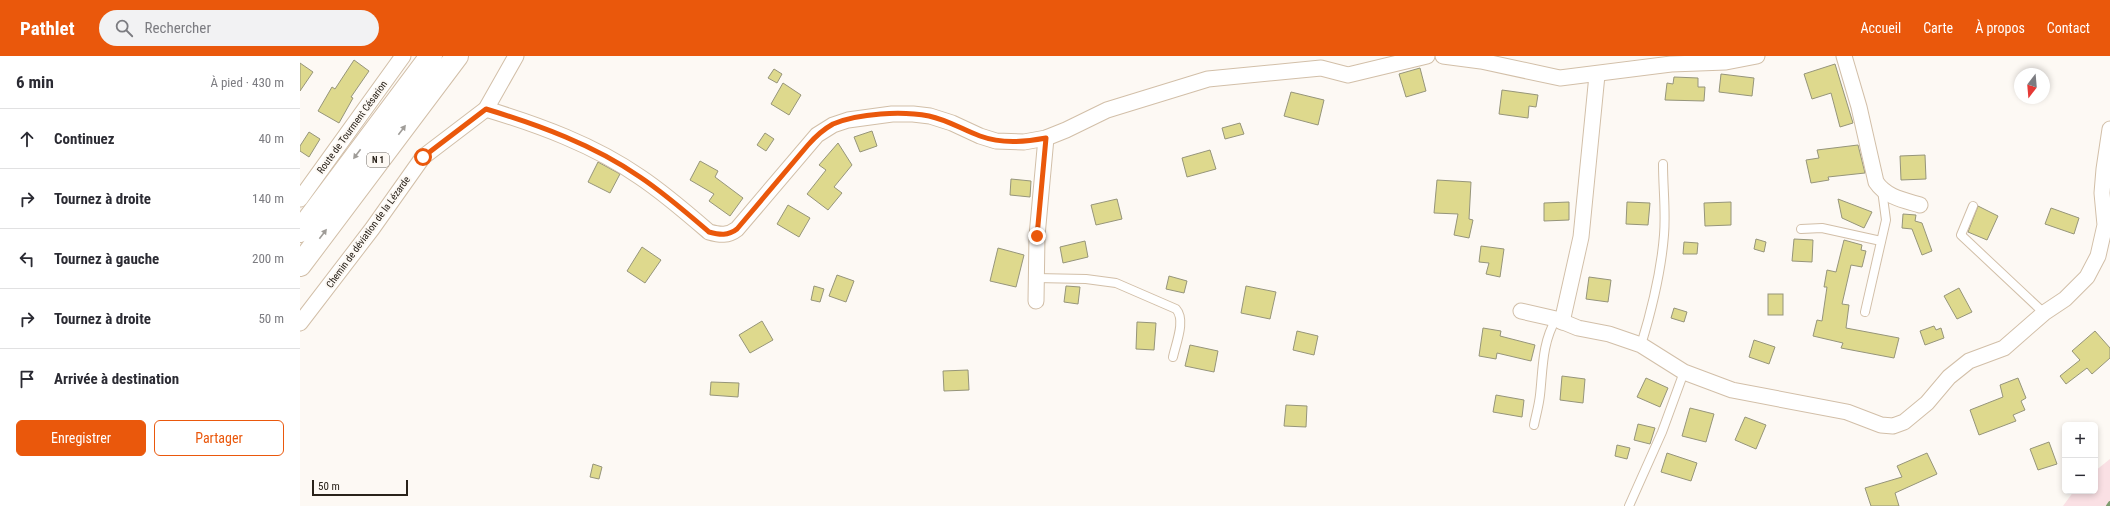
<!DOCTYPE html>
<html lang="fr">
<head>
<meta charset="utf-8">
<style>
  body { margin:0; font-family:"Roboto Condensed",sans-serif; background:#f2f2f3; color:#2b2b33 }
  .controls { position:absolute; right:12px; bottom:12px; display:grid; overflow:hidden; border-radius:6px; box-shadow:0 2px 6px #0003 }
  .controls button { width:36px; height:36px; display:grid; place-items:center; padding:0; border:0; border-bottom:1px solid #e1e1e2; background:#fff; color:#2b2b33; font:20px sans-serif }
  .compass { position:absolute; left:1714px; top:12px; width:36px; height:36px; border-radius:50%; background:#fff; box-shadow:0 2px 6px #0003; rotate:196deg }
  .scale { position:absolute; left:12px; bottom:10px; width:96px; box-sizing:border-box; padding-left:4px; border:2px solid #29221a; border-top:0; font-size:11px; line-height:14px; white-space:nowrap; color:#29221a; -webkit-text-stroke:3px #fdf9f4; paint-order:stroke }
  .stop { position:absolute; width:12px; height:12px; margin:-9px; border:3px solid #ea580c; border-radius:50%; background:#fff }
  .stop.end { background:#ea580c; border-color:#fff; box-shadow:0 1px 4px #0008 }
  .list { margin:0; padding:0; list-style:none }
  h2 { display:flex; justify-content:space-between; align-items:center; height:52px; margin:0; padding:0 16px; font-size:17px }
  h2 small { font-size:13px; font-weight:400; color:#7c7c81 }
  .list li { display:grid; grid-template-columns:26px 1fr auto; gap:12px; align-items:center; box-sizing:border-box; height:60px; padding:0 16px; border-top:1px solid #e1e1e2 }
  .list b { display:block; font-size:15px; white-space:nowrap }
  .list em { font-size:13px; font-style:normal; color:#7c7c81 }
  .actions { display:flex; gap:8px; padding:12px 16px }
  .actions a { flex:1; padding:9px 0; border:1px solid #ea580c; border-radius:6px; text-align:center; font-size:14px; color:#ea580c }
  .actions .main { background:#ea580c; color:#fff }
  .icon { flex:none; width:22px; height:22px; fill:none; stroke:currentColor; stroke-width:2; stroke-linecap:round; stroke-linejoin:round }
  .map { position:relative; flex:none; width:1810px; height:450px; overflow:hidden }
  header { display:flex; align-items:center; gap:24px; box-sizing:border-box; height:56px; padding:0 20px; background:#ea580c; color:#fff }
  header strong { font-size:19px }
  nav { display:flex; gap:22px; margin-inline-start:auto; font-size:14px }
  .search { width:280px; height:36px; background:#f2f2f3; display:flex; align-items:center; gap:10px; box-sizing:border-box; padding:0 14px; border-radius:22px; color:#7c7c81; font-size:15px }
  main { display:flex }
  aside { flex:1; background:#fff }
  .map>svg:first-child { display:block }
</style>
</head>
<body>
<header>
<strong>Pathlet</strong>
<div class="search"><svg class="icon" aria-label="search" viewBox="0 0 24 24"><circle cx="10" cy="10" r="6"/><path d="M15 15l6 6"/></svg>Rechercher</div>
<nav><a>Accueil</a><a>Carte</a><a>À propos</a><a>Contact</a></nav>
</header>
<main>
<aside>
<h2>6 min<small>À pied · 430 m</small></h2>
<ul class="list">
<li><svg class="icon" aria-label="ahead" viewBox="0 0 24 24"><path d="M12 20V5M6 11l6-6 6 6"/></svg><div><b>Continuez</b></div><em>40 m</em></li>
<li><svg class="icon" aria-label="right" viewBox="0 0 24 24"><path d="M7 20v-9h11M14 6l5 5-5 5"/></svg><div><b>Tournez à droite</b></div><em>140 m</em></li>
<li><svg class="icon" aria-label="left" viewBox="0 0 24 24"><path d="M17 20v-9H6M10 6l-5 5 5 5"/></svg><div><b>Tournez à gauche</b></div><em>200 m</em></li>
<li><svg class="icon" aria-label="right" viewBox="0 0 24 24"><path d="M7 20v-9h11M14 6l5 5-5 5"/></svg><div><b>Tournez à droite</b></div><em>50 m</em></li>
<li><svg class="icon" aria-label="arrive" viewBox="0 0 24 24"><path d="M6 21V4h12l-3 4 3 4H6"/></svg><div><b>Arrivée à destination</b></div></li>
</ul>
<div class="actions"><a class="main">Enregistrer</a><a>Partager</a></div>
</aside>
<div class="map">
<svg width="1810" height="450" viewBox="0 0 1810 450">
  <rect width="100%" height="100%" fill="#fdf9f4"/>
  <!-- green -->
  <path fill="#fae0e4" d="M1810,403V450H1763L1774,435H1795V415Z"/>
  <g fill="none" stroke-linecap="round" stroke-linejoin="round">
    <!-- stream -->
    <path stroke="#7e9c6f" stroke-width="4" d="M1808,450L1810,447"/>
  </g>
  <!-- building -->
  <g fill="#ded98d" stroke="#96957a">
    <path d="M54,4L69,15L51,41L53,42L39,67L18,55L32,31L35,33Z"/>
    <path d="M0,7L13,16L0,35Z"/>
    <path d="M1535,8L1553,67L1540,71L1531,37L1512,43L1504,18Z"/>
    <path d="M1120,12L1126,35L1106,41L1099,18Z"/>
    <path d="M474,13L482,18L477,27L468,22Z"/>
    <path d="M1421,18L1454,22L1452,40L1419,36Z"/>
    <path d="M1374,21L1398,22V31H1405L1404,45L1365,44L1367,27L1373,28Z"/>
    <path d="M483,27L501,39L489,59L471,48Z"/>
    <path d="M1202,34L1238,39L1236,51L1229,50L1228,62L1199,58Z"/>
    <path d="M991,36L1024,44L1018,69L984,60Z"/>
    <path d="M940,67L944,78L925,83L922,72Z"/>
    <path d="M572,75L577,90L560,96L554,81Z"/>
    <path d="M9,76L20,83L9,101L0,95V90Z"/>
    <path d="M465,77L474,83L466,95L457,89Z"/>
    <path d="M538,87L552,109L534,131L542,137L528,154L507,138L526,114L519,109Z"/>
    <path d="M1558,89L1565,117L1528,121L1529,124L1511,127L1506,104L1519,102L1517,94Z"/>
    <path d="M910,94L916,113L887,121L882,102Z"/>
    <path d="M1625,99L1626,123L1601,124L1600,100Z"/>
    <path d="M400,105L418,115L415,121L443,142L430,160L409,145L414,138L390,124Z"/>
    <path d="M298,106L320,118L310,137L288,126Z"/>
    <path d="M711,123L731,125L730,141L710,139Z"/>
    <path d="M1137,124L1171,126L1169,163L1173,164L1169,182L1154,179L1158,158L1134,157Z"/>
    <path d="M817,143L822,163L796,169L791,149Z"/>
    <path d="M1538,143L1572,156L1564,172L1542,162Z"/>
    <path d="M1269,146V164L1244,165V147Z"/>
    <path d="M1327,146L1350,147L1348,169L1326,168Z"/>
    <path d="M1431,146V169L1405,170L1404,147Z"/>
    <path d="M488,149L510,162L499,181L477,168Z"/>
    <path d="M1678,150L1698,160L1687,184L1668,176Z"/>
    <path d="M1751,152L1779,162L1774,178L1745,168Z"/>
    <path d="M1603,158L1616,159L1615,165L1622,167L1632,195L1622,199L1612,173L1602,172Z"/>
    <path d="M1456,183L1466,186L1464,196L1454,193Z"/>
    <path d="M1494,183L1513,184L1512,206L1492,205Z"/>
    <path d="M1544,184L1562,189L1561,194L1566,195L1562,211L1551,209L1542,248L1549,249L1546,272L1599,282L1594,302L1541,292L1543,287L1513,280L1517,264L1522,265L1527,231H1524L1527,214L1536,216Z"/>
    <path d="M785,185L788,201L763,207L760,191Z"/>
    <path d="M1384,186L1398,187L1397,198H1383Z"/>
    <path d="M1181,190L1204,193L1200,221L1186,218L1189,207L1179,206Z"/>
    <path d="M342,191L361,204L345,227L327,215Z"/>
    <path d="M698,192L724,199L716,231L690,225Z"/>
    <path d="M537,219L554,225L546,246L529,240Z"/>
    <path d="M869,220L887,225L884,237L866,233Z"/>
    <path d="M1289,221L1311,224L1308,246L1286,243Z"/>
    <path d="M514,230L524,233L520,246L511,244Z"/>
    <path d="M766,230L780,231L778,248L764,246Z"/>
    <path d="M946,230L976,236L970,263L941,257Z"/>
    <path d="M1659,232L1672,256L1657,263L1644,240Z"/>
    <rect x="1468" y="238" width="15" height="21"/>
    <path d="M1374,252L1387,256L1384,266L1371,262Z"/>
    <path d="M462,265L473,284L450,297L439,279Z"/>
    <path d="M837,266L856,267L854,294L836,293Z"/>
    <path d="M1634,270L1636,274L1641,272L1644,282L1625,289L1620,275Z"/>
    <path d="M1183,272L1201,275L1200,280L1235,289L1231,305L1197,297L1196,303L1179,300Z"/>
    <path d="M997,275L1018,280L1014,299L993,294Z"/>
    <path d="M1795,275L1810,292V302L1792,318L1787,312L1766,328L1760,320L1780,304L1772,295Z"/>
    <path d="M1454,284L1475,291L1469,308L1449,301Z"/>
    <path d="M890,289L918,295L914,316L885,310Z"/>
    <path d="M668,314L669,334L644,335L643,315Z"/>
    <path d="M1262,320L1285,323L1283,347L1260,344Z"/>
    <path d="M1346,322L1368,332L1360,351L1337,341Z"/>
    <path d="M1718,322L1726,342L1721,345L1725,354L1713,359L1716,365L1679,379L1670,354L1703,341L1700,329Z"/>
    <path d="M411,326L439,327L438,341L410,339Z"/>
    <path d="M1196,339L1224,344L1222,361L1193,356Z"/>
    <path d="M986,349L1007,350L1006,371L984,370Z"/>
    <path d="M1390,352L1414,358L1406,386L1382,380Z"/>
    <path d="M1445,361L1466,369L1456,393L1435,384Z"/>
    <path d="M1338,368L1355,372L1350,388L1334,384Z"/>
    <path d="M1749,386L1757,408L1738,414L1730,393Z"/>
    <path d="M1317,389L1330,392L1327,403L1315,400Z"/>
    <path d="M1367,397L1397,407L1391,425L1361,416Z"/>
    <path d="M1627,397L1637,418L1595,437L1599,450H1571L1565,432L1602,421L1597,410Z"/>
    <path d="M293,408L302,411L299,423L290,421Z"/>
  </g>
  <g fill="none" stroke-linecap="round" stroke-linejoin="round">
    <!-- service casing -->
    <g stroke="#d2bfa8" stroke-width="10">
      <g id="service">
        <path d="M1673,150L1661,179L1744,257"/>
        <path d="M1501,173L1522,172L1581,185"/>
        <path d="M736,222L786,223L816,227L876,253C886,264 876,287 873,301"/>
        <path d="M1565,256L1586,164L1582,134"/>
        <path d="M1341,289C1352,253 1361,217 1364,179C1366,156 1363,132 1363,108"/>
        <path d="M1234,369C1236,359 1239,349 1240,339C1243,312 1242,287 1256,263"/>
        <path d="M1329,450L1362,376L1384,316"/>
      </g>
    </g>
    <!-- minor casing -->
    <g stroke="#d2bfa8" stroke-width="17">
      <g id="minor">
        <path d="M1143,0L1181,5L1260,22L1371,8L1426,6L1457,0"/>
        <path d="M1544,0L1559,51L1576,126C1586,141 1603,144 1620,149"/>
        <path d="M186,53C239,69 294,89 340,121C364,137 387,157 409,176C420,179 428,180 437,173L517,79L533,69L548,64L592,58H613L630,60L652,67L680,80L696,85L724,86L746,82L766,74L807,54L908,23L1021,12L1048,19L1127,0"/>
        <path d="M0,143L103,0"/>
        <path d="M736,245L737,180L746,82"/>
        <path d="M1221,255L1256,263L1278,272L1309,278L1341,289L1384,316L1432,334L1547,356L1581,369L1593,370L1604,366L1627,347L1649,321L1669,305L1704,292L1744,257L1765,243L1787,221L1798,200L1805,169L1802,137L1804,113L1810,73"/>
        <path d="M1262,266L1281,181L1297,19"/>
        <path d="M0,267L72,173L123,101L186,53L216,0"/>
      </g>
    </g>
    <!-- trunk casing -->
    <g stroke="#d2bfa8" stroke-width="24">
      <g id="trunk">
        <path d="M0,175L131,0"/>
        <path d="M0,209L157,0"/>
      </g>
    </g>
    <!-- service -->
    <use href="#service" stroke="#fff" stroke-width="8"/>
    <!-- minor -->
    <use href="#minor" stroke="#fff" stroke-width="15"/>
    <!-- trunk -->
    <use href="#trunk" stroke="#fff" stroke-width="22"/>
  </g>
  <!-- one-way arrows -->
  <defs><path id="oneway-solid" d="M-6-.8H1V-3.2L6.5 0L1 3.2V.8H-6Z"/></defs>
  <g fill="#9f9c98">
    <use href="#oneway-solid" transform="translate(102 74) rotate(-53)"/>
    <use href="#oneway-solid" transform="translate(57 98) rotate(127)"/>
    <use href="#oneway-solid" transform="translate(23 178) rotate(-53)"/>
  </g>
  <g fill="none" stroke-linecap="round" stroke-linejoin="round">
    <!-- route -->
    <path stroke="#ea580c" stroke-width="5" d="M123,101L186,53C239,69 294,89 340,121C364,137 387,157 409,176C420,179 428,180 437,173L508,89C515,81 524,73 533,68C559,57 602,55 629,60C648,64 663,74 680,80C702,88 724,86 746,82L737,180"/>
  </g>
  <g text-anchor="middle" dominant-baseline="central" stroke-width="4" stroke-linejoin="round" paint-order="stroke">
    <!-- shield labels -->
    <rect fill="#fdf9f4" stroke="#69625b" stroke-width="1" x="67" y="97" width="22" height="14" rx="3"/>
    <g font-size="9" font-weight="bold" fill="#29221a">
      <text x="78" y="104">N 1</text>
    </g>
    <!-- street labels -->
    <g font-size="10" fill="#29221a" stroke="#fdf9f4">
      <text transform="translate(52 71) rotate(-54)">Route de Tourment Césarion</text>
      <text transform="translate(68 176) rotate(-54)">Chemin de déviation de la Lézarde</text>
    </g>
  </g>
</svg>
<div class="controls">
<button>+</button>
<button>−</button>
</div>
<svg class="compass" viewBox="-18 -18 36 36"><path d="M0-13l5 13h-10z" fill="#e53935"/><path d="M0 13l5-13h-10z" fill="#7c7c81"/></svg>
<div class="scale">50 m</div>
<div class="stop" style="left:123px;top:101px"></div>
<div class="stop end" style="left:737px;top:180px"></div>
</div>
</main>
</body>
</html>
